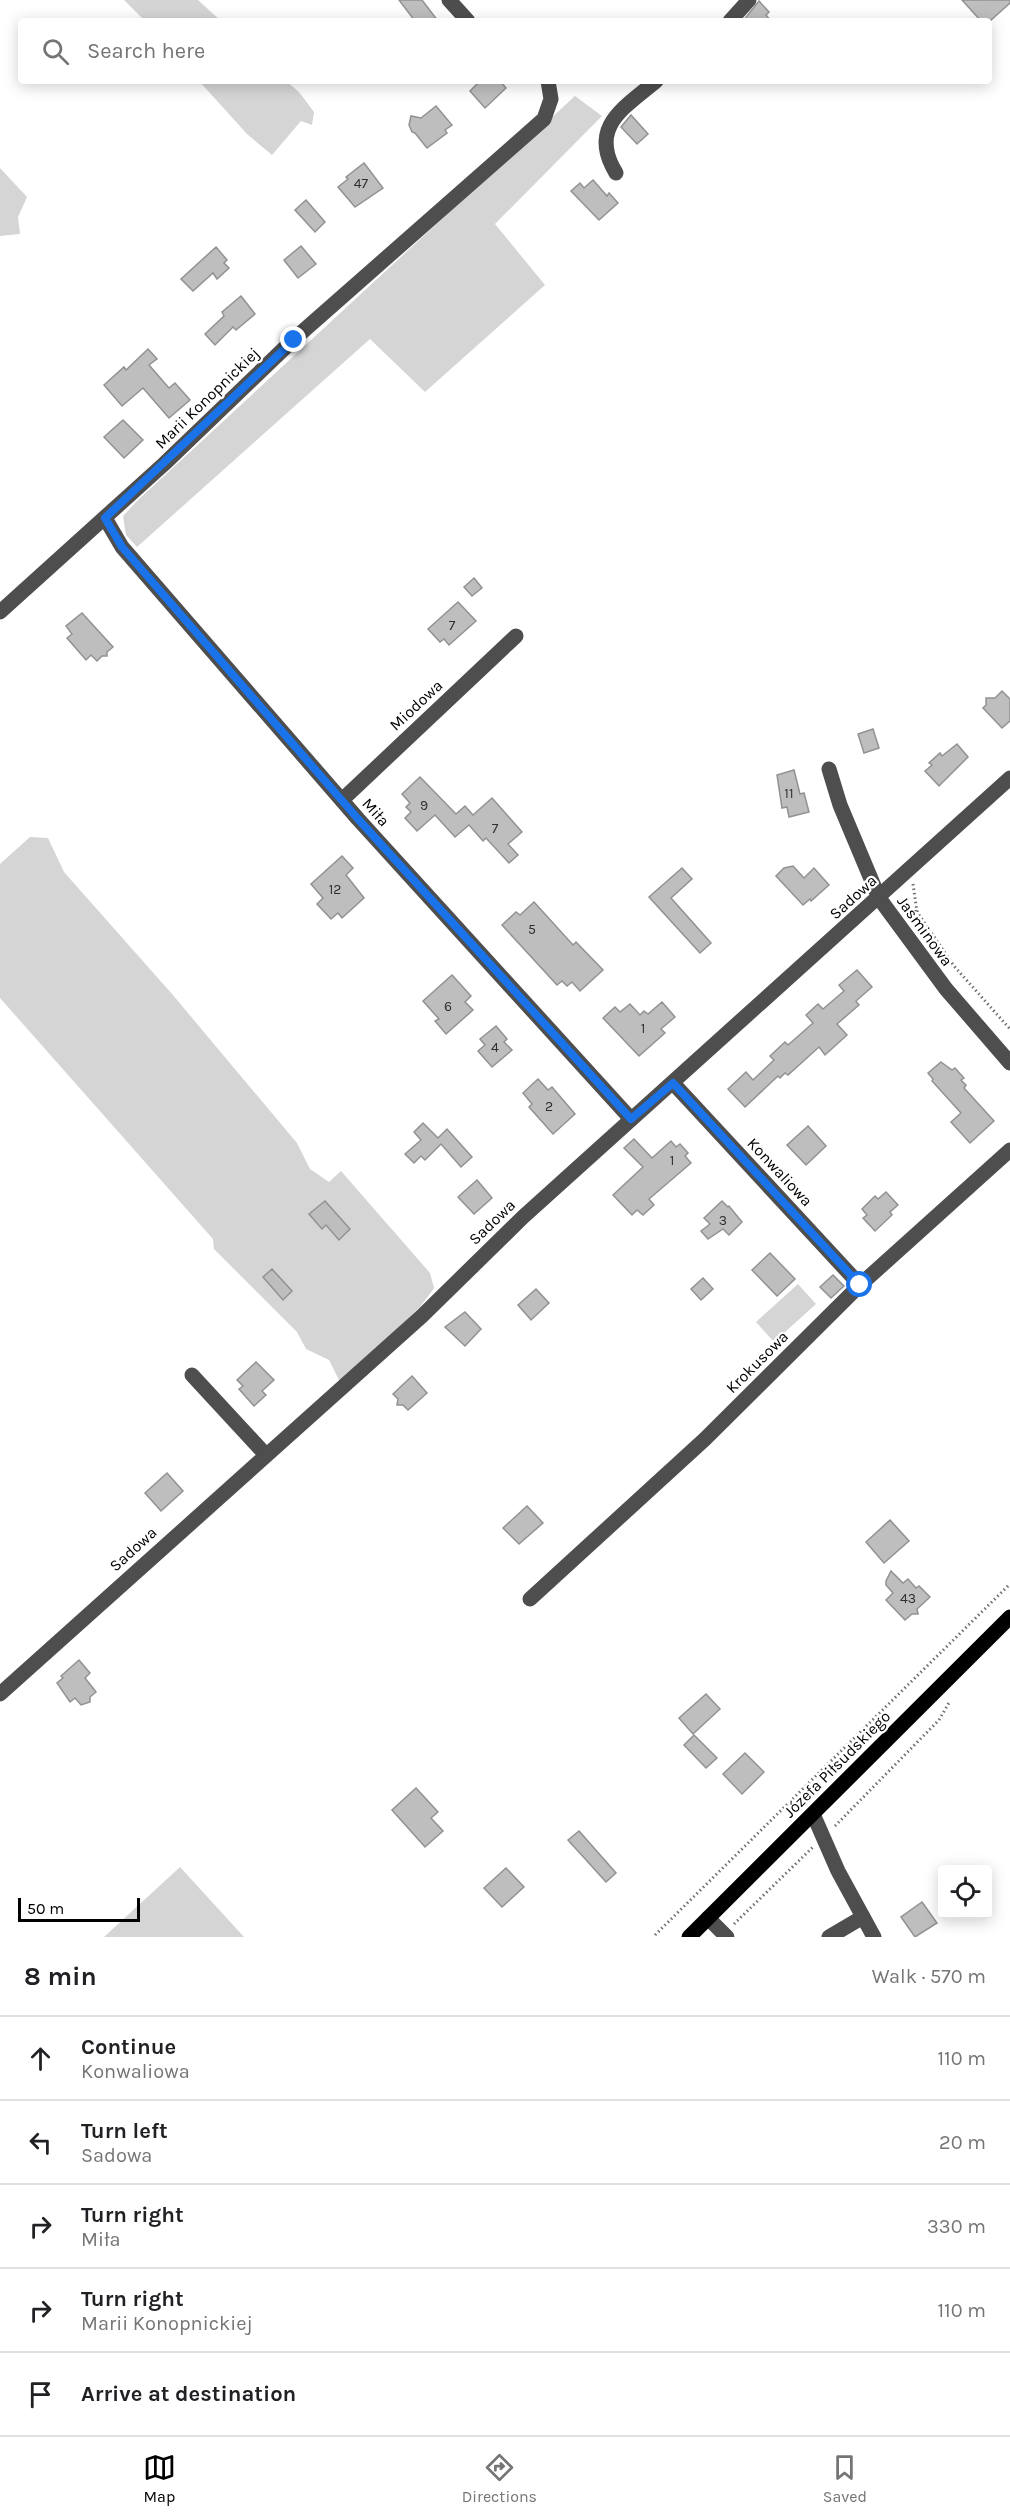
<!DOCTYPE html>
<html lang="en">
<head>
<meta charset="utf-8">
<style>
  body { margin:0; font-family:Karla,sans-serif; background:#f6f6f6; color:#202124 }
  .controls { position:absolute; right:18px; bottom:18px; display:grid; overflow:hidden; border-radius:6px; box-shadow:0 3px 15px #0003 }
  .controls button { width:54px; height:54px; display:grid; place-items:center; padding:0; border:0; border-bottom:2px solid #e0e0e0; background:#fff; color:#202124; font:30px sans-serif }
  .scale { position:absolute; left:18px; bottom:15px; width:122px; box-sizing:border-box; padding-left:6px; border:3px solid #000; border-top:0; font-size:16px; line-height:21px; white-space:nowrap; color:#000; -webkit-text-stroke:4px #fff; paint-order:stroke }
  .stop { position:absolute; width:18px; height:18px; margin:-14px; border:4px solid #1a73e8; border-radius:50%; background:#fff }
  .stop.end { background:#1a73e8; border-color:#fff; box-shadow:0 2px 6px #0008 }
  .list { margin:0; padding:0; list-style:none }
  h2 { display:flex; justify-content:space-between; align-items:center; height:78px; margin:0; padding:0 24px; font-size:26px }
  h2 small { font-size:20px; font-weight:400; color:#757577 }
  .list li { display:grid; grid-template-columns:39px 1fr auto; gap:18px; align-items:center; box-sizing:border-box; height:84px; padding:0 24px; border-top:2px solid #e0e0e0 }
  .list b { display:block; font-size:22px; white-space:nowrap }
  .list p { margin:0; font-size:20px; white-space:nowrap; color:#757577 }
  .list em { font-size:20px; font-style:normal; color:#757577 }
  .icon { flex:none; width:33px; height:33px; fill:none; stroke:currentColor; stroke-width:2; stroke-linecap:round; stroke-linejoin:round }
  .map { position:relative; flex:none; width:1010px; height:1937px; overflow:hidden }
  .search { position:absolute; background:#fff; box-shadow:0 3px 15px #0003; left:18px; right:18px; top:18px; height:66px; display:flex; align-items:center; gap:15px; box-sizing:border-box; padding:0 21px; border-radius:6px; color:#757577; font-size:22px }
  .sheet { height:498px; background:#fff }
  nav { display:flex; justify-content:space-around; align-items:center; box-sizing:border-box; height:84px; border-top:2px solid #e0e0e0; background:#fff; font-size:16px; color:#757577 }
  nav a { display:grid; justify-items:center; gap:3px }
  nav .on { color:#000 }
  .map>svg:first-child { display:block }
</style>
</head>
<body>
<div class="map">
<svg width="1010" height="1937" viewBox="0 0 1010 1937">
  <rect width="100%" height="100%" fill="#fff"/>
  <!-- green -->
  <g fill="#d5d5d5">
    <path d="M124,0H198L221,21H145Z"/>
    <path d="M199,81H286L299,92L314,112L312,125L301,121L272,155L247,134Z"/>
    <path d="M575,96L602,116L495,224L545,285L425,392L370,339L137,547L126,535L123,516L138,500Z"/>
    <path d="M0,168L27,197L18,217L20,234L0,236Z"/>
    <path d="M30,837L48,838L64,872L172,994L297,1143L310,1169L329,1182L341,1171L430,1273L434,1288L420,1307L346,1378L339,1380L329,1360L306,1349L297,1332L214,1249L213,1239L0,998V864Z"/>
    <path d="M798,1284L816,1304L774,1342L756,1322Z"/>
    <path d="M180,1867L244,1937H104Z"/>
  </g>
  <!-- building -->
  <g fill="#bebebe" stroke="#929292" stroke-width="1.5">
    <path d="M399,0H422L438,21H415Z"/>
    <path d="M962,0H1010V3L990,21H981Z"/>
    <path d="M759,1L769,12L766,15L771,21H743Z"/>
    <path d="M480,81H500L506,88L485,108L470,91Z"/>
    <path d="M436,106L452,125L445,130L447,133L427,148L415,133L412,132L409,125L411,116L421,118Z"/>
    <path d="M631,115L648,134L637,144L621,127Z"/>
    <path d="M364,163L383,188L355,207L338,187L348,179L346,177Z"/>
    <path d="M593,180L607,196L609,193L618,203L599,220L571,191L580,183L584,188Z"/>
    <path d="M306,200L325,222L315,232L295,210Z"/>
    <path d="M301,246L316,264L298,278L284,260Z"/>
    <path d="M216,247L227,260L224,263L229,268L217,279L213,273L193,291L181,279Z"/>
    <path d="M241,296L255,314L236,330L233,327L215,345L205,334L224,316L222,312Z"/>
    <path d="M148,349L157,359L149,365L169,388L175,383L190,400L169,418L143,388L122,406L104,385L124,367L126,370Z"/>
    <path d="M123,420L143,440L124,458L104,437Z"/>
    <path d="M474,578L482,588L472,596L464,587Z"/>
    <path d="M458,602L476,621L449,645L444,639L440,642L428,629Z"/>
    <path d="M82,613L113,647L107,652V656H102L97,661L91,655L86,660L67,638L72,634L66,626Z"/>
    <path d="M1002,691L1010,699V721L1002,728L983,708L986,705V698H995Z"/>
    <path d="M873,729L879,748L864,753L858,734Z"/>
    <path d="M957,744L968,757L939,786L925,771L932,765L929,763L940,753L942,756Z"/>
    <path d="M794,770L800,794L804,793L809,812L789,817L787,807L782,808L777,775Z"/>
    <path d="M420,777L456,814L465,806L473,815L492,798L522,832L508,844L518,855L509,863L486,838L483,841L469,825L455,837L435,815L417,831L405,818L411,812L406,807L410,803L402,794Z"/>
    <path d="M342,856L353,868L346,875L364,898L342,918L338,913L331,919L317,904L323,898L311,884Z"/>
    <path d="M793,866L804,878L814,868L829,885L811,901L810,899L803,905L776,876L784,868Z"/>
    <path d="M682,868L692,879L671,898L711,943L700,953L649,897Z"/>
    <path d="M534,902L573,945L576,942L603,970L580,991L572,982L567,986L562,981L557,985L502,925L516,912L520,915Z"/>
    <path d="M857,970L872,987L856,1001L859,1005L837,1024L847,1035L825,1055L819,1047L788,1075L785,1073L780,1078L778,1076L745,1107L728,1089L746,1072L753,1080L774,1060L770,1056L785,1042L788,1045L813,1023L806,1015L818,1004L823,1009L844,991L839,985Z"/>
    <path d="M452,975L471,996L465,1002L473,1010L446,1034L435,1021L439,1019L423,1001Z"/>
    <path d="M662,1002L675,1017L661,1029L665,1033L639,1056L603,1018L615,1007L620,1012L630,1004L640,1015L644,1011L648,1014Z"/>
    <path d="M496,1026L507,1039L504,1042L512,1050L492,1067L478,1051L485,1045L480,1039Z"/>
    <path d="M941,1062L952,1070L955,1068L964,1078L961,1080L966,1085L964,1088L994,1121L970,1143L951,1122L961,1113L932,1081L933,1079L928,1073Z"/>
    <path d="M538,1079L548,1090L552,1087L575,1114L553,1134L529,1107L532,1104L523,1093Z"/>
    <path d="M423,1123L438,1138L447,1129L472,1157L461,1167L441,1144L425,1160L421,1156L414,1163L405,1154L421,1140L414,1132Z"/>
    <path d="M808,1126L826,1146L806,1165L787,1145Z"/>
    <path d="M634,1139L652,1158L671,1141L676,1147L680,1144L688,1153L685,1156L691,1163L649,1199L654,1205L643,1215L637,1210L632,1215L613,1195L643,1167L624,1148Z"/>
    <path d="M477,1180L492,1198L474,1214L458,1197Z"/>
    <path d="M886,1192L898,1205L890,1212L892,1215L875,1231L863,1218L867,1215L862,1209L875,1196L878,1199Z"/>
    <path d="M325,1201L350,1229L339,1240L326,1225L322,1229L309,1214Z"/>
    <path d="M722,1201L728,1207L729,1206L742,1222L729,1235L723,1229L708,1239L701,1231L710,1224L704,1218Z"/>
    <path d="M770,1253L795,1279L777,1296L752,1270Z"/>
    <path d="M272,1269L292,1291L283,1300L263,1277Z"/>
    <path d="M833,1275L844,1286L831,1298L820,1287Z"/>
    <path d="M703,1278L713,1289L701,1300L691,1289Z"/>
    <path d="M536,1289L549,1303L531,1320L518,1305Z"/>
    <path d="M465,1312L481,1329L465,1346L445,1327Z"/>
    <path d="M256,1362L274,1380L262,1391L266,1395L254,1406L239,1389L243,1386L237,1380Z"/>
    <path d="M412,1376L427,1393L408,1410L403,1405H397L398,1399L393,1394Z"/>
    <path d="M167,1473L183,1491L161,1511L145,1493Z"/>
    <path d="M527,1506L543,1523L519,1544L503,1528Z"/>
    <path d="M890,1520L909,1541L884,1563L866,1542Z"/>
    <path d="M891,1571L903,1583L908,1579L916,1588L919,1586L930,1597L917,1609L918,1614H912L905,1620L886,1600L893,1593L886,1585V1581Z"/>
    <path d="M79,1660L90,1673L85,1678L96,1692L90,1697V1702L81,1705L75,1698L70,1702L57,1683L63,1678L61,1676Z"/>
    <path d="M706,1694L720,1709L693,1734L679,1718Z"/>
    <path d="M694,1735L717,1758L706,1768L684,1745Z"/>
    <path d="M745,1753L764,1772L742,1794L723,1774Z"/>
    <path d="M416,1788L438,1812L431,1818L443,1831L425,1847L392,1810Z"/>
    <path d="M579,1831L616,1873L606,1882L568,1840Z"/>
    <path d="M506,1868L524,1887L502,1907L484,1888Z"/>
    <path d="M922,1902L937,1923L915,1937L901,1917Z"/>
  </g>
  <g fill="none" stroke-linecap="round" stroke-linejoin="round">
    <!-- path -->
    <g stroke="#707070" stroke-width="3" stroke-dasharray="1.5 3" stroke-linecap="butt">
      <path d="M913,884L917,912L954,966L1010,1029"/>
      <path d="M835,1826L939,1720L950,1701"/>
      <path d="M734,1924L813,1847"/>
      <path d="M655,1935L1010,1584"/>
    </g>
    <!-- minor -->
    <g stroke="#4e4e4e" stroke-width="15">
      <path d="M449,0L468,21"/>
      <path d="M730,21L749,0"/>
      <path d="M616,173C588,127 624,108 656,81"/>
      <path d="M105,518L122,547L358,819L631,1119"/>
      <path d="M0,612L164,464L293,340L544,119L551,99L548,81"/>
      <path d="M829,769L840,805L879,898L946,989L1010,1063"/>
      <path d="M342,800L516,636"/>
      <path d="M673,1083L860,1285"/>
      <path d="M192,1375L266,1455"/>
      <path d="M530,1599L705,1439L860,1285L1010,1150"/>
      <path d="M0,1694L422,1316L523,1217L1010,778"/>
      <path d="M813,1814L838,1871L874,1937"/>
      <path d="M708,1918L727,1937"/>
      <path d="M829,1937L863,1917"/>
    </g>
    <!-- major -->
    <path stroke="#000" stroke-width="15" d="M689,1937L1010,1617"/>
  </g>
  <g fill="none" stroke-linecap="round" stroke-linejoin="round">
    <!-- route -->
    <path stroke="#1a73e8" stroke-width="8" d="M294,340L105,518L122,547L358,819L631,1119L673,1083L860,1285"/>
  </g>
  <g text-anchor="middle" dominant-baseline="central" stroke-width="4.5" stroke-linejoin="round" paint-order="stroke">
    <!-- number labels -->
    <g font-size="14" fill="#303030">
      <text x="361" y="183">47</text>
      <text x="452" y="625">7</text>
      <text x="789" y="793">11</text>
      <text x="424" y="805">9</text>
      <text x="495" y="828">7</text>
      <text x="335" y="889">12</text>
      <text x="532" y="929">5</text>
      <text x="448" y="1006">6</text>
      <text x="643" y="1028">1</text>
      <text x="495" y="1047">4</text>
      <text x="549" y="1106">2</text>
      <text x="672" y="1160">1</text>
      <text x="723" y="1220">3</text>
      <text x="908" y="1598">43</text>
    </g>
    <!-- street labels -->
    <g font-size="16" fill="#000" stroke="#fff">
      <text transform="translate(207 398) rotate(-44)">Marii Konopnickiej</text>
      <text transform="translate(416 705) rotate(-43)">Miodowa</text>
      <text transform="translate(376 812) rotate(48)">Miła</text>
      <text transform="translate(853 897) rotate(-42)">Sadowa</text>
      <text transform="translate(925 931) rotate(54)">Jaśminowa</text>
      <text transform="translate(780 1172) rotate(47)">Konwaliowa</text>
      <text transform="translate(492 1222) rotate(-44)">Sadowa</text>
      <text transform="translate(757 1362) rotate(-45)">Krokusowa</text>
      <text transform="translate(133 1549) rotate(-42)">Sadowa</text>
      <text transform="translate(837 1764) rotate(-45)">Józefa Piłsudskiego</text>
    </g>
  </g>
</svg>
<div class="controls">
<button><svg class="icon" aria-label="locate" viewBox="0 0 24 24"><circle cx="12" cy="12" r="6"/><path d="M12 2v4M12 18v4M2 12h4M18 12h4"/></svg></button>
</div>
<div class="scale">50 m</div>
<div class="stop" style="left:860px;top:1285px"></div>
<div class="stop end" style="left:294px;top:340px"></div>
<div class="search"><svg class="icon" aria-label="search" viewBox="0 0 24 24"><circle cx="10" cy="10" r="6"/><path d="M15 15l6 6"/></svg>Search here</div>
</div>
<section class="sheet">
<h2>8 min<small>Walk · 570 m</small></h2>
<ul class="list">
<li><svg class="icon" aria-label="ahead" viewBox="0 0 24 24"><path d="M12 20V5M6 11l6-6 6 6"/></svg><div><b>Continue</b><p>Konwaliowa</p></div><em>110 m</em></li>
<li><svg class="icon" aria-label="left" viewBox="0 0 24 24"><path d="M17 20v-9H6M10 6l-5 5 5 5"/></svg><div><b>Turn left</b><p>Sadowa</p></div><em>20 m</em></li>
<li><svg class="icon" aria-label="right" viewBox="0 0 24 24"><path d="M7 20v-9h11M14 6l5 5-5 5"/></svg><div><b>Turn right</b><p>Miła</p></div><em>330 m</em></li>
<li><svg class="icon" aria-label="right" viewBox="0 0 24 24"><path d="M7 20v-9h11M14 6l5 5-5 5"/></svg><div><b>Turn right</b><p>Marii Konopnickiej</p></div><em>110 m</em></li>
<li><svg class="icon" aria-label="arrive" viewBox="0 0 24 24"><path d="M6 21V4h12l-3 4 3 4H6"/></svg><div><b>Arrive at destination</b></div></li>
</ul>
</section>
<nav>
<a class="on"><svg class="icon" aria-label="map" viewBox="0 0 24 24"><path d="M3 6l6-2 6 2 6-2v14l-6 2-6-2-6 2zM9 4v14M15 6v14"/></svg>Map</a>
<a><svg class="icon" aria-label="directions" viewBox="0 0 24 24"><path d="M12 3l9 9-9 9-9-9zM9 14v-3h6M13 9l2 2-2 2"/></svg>Directions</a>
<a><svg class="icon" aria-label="saved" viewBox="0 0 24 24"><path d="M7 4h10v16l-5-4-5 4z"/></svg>Saved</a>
</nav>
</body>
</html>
